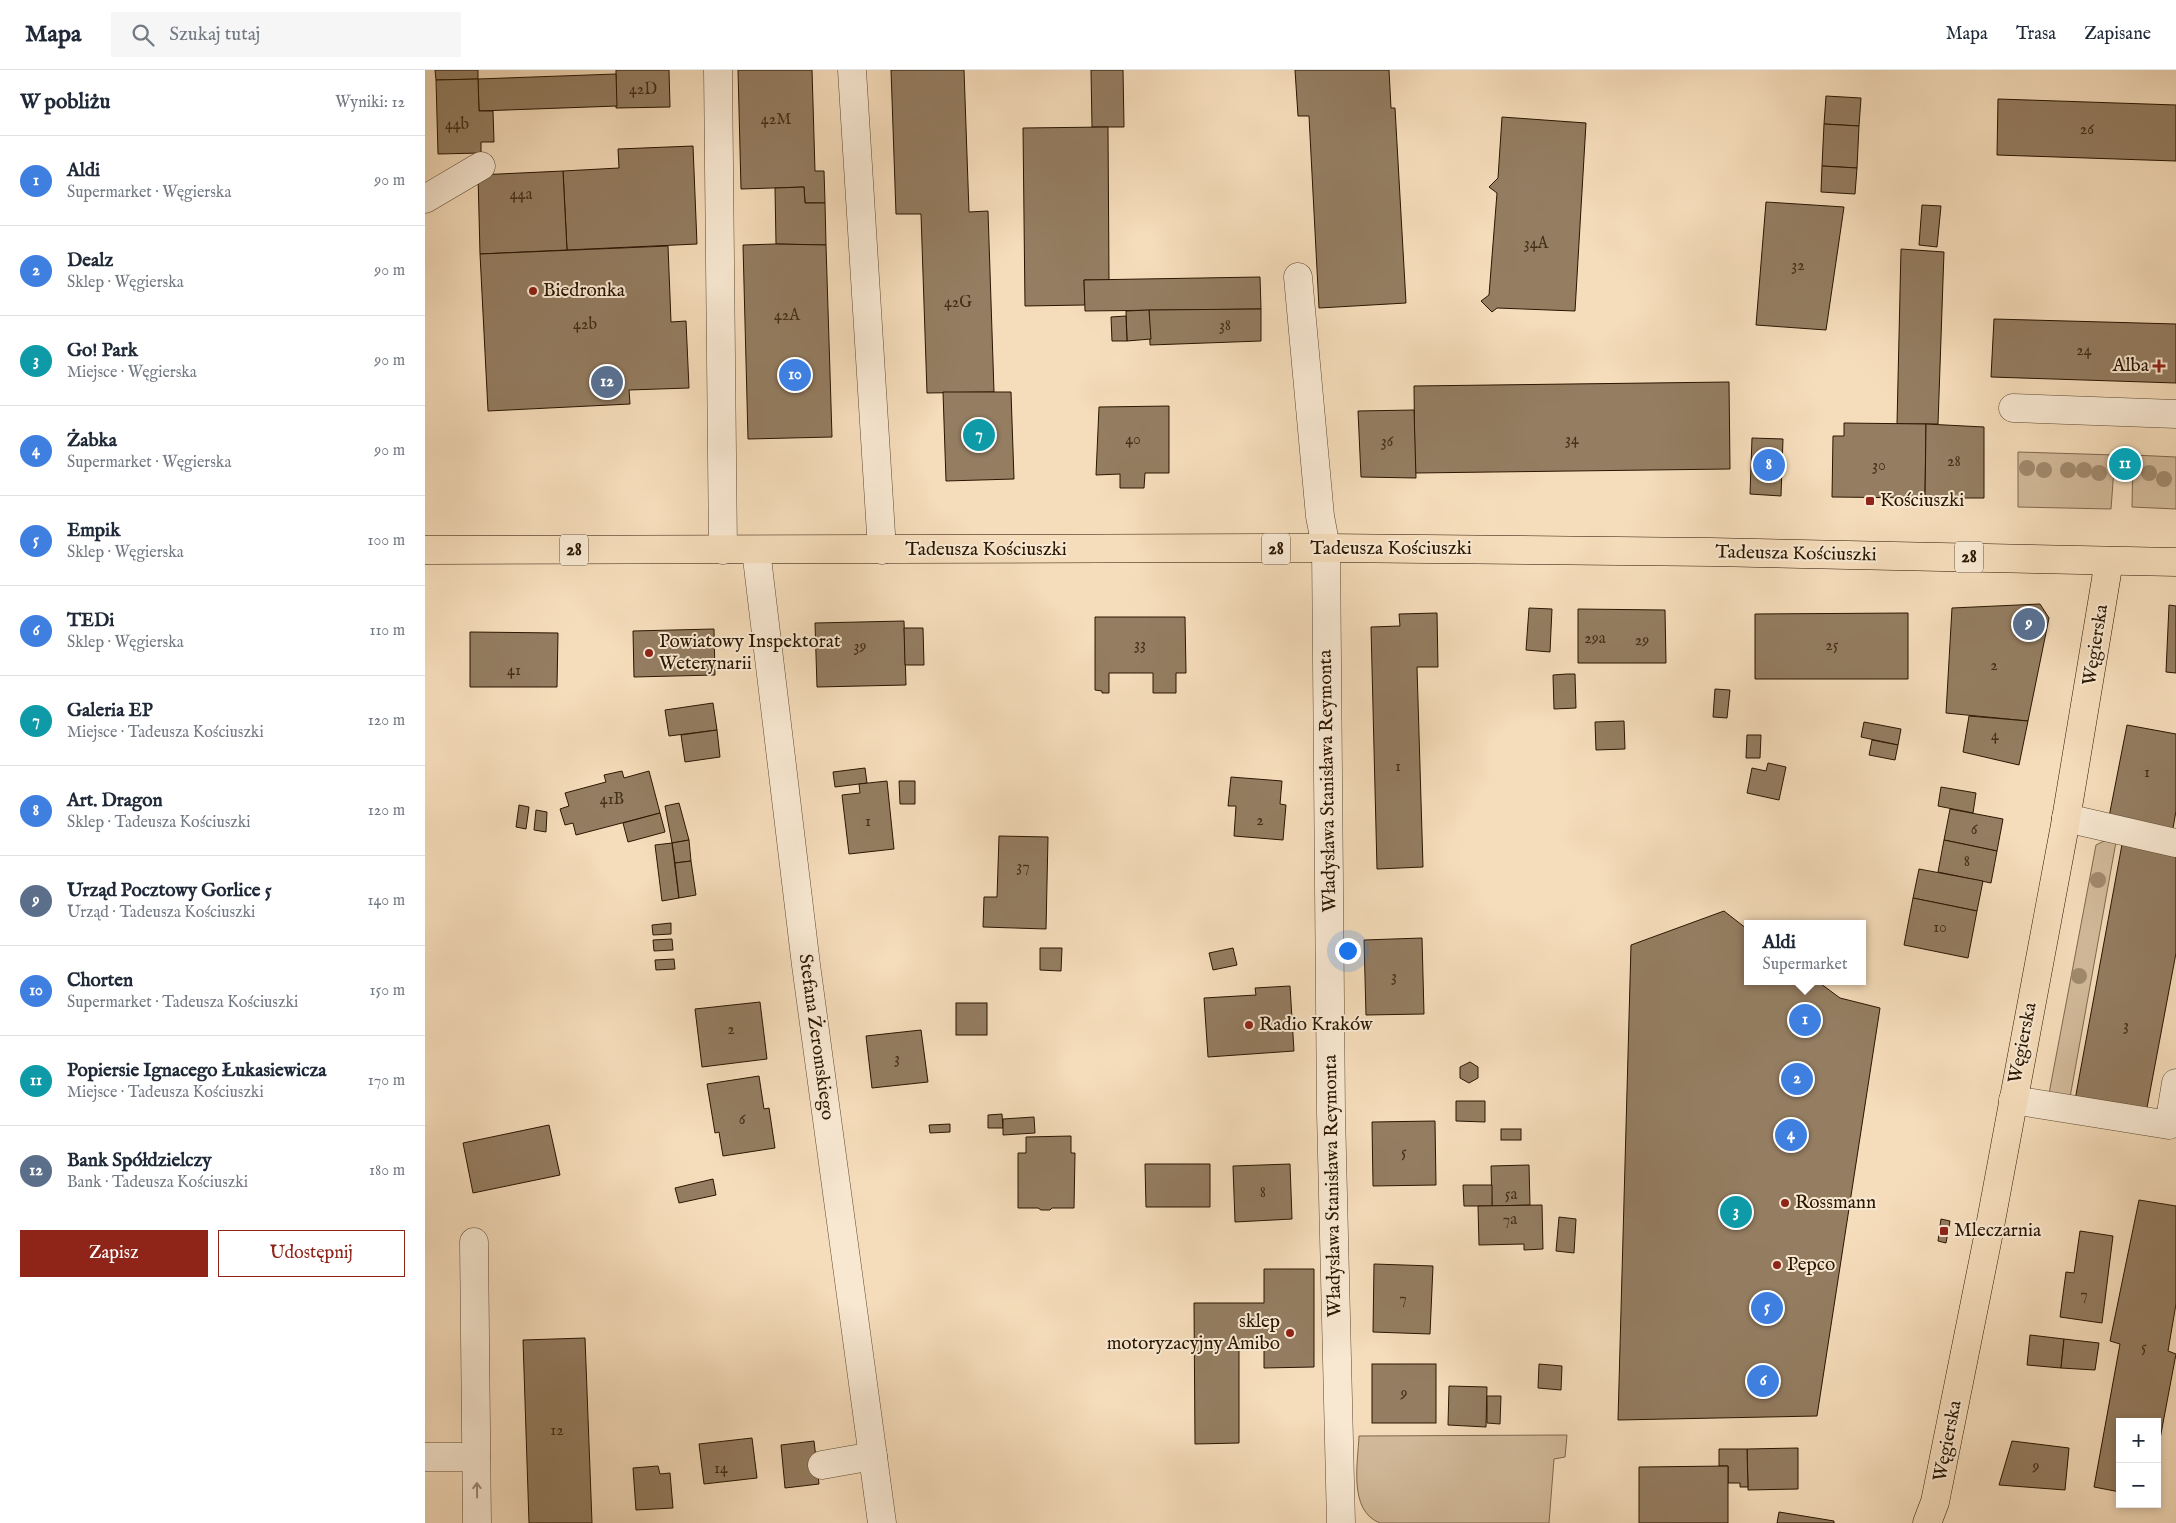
<!DOCTYPE html>
<html lang="pl">
<head>
<meta charset="utf-8">
<style>
  body { margin:0; font-family:"IM FELL English",serif; background:#f6f6f7; color:#1f2937 }
  .controls { position:absolute; right:15px; bottom:15px; display:grid; overflow:hidden; border-radius:0px; box-shadow:0 2px 8px #0003 }
  .controls button { width:45px; height:45px; display:grid; place-items:center; padding:0; border:0; border-bottom:1px solid #e0e1e3; background:#fff; color:#1f2937; font:25px sans-serif }
  .you { position:absolute; left:922px; top:880px; width:18px; height:18px; margin:-12px; border:4px solid #fff; border-radius:50%; background:#1a73e8; box-shadow:0 0 0 8px #1a73e833 }
  .badge { display:grid; place-items:center; width:32px; height:32px; border-radius:50%; background:#8f2418; color:#fff; font-size:16px; font-weight:700 }
  .pin { position:absolute; translate:-50% -50%; border:2px solid #fff; box-shadow:0 1px 5px #0006 }
  .popup { position:absolute; left:1319px; top:850px; width:122px; height:65px; box-sizing:border-box; display:grid; place-content:center; border-radius:0px; background:#fff; filter:drop-shadow(0 1px 4px #0005); font-size:16px; white-space:nowrap; color:#747a83 }
  .popup b { font-size:19px; color:#1f2937 }
  .popup::after { content:''; position:absolute; left:50%; top:100%; margin-left:-10px; border:10px solid transparent; border-top-color:#fff }
  .list { margin:0; padding:0; list-style:none }
  h2 { display:flex; justify-content:space-between; align-items:center; height:65px; margin:0; padding:0 20px; font-size:21px }
  h2 small { font-size:16px; font-weight:400; color:#747a83 }
  .list li { display:grid; grid-template-columns:32px 1fr auto; gap:15px; align-items:center; box-sizing:border-box; height:90px; padding:0 20px; border-top:1px solid #e0e1e3 }
  .list b { display:block; font-size:19px; white-space:nowrap }
  .list p { margin:0; font-size:16px; white-space:nowrap; color:#747a83 }
  .list em { font-size:16px; font-style:normal; color:#747a83 }
  .actions { display:flex; gap:10px; padding:15px 20px }
  .actions a { flex:1; padding:11px 0; border:1px solid #8f2418; border-radius:0px; text-align:center; font-size:18px; color:#8f2418 }
  .actions .main { background:#8f2418; color:#fff }
  .icon { flex:none; width:28px; height:28px; fill:none; stroke:currentColor; stroke-width:2; stroke-linecap:round; stroke-linejoin:round }
  .map { position:relative; flex:none; width:1751px; height:1453px; overflow:hidden }
  header { display:flex; align-items:center; gap:30px; box-sizing:border-box; height:70px; padding:0 25px; background:#fff; border-bottom:1px solid #e0e1e3 }
  header strong { font-size:24px }
  nav { display:flex; gap:28px; margin-inline-start:auto; font-size:18px }
  .search { width:350px; height:45px; background:#f6f6f7; display:flex; align-items:center; gap:12px; box-sizing:border-box; padding:0 18px; border-radius:0px; color:#747a83; font-size:19px }
  main { display:flex }
  aside { flex:1; background:#fff }
  .map>svg:first-child { display:block }
</style>
</head>
<body>
<header>
<strong>Mapa</strong>
<div class="search"><svg class="icon" aria-label="search" viewBox="0 0 24 24"><circle cx="10" cy="10" r="6"/><path d="M15 15l6 6"/></svg>Szukaj tutaj</div>
<nav><a>Mapa</a><a>Trasa</a><a>Zapisane</a></nav>
</header>
<main>
<aside>
<h2>W pobliżu<small>Wyniki: 12</small></h2>
<ul class="list">
<li><span class="badge" style="background:#3f7fe0">1</span><div><b>Aldi</b><p>Supermarket · Węgierska</p></div><em>90 m</em></li>
<li><span class="badge" style="background:#3f7fe0">2</span><div><b>Dealz</b><p>Sklep · Węgierska</p></div><em>90 m</em></li>
<li><span class="badge" style="background:#0f9aa8">3</span><div><b>Go! Park</b><p>Miejsce · Węgierska</p></div><em>90 m</em></li>
<li><span class="badge" style="background:#3f7fe0">4</span><div><b>Żabka</b><p>Supermarket · Węgierska</p></div><em>90 m</em></li>
<li><span class="badge" style="background:#3f7fe0">5</span><div><b>Empik</b><p>Sklep · Węgierska</p></div><em>100 m</em></li>
<li><span class="badge" style="background:#3f7fe0">6</span><div><b>TEDi</b><p>Sklep · Węgierska</p></div><em>110 m</em></li>
<li><span class="badge" style="background:#0f9aa8">7</span><div><b>Galeria EP</b><p>Miejsce · Tadeusza Kościuszki</p></div><em>120 m</em></li>
<li><span class="badge" style="background:#3f7fe0">8</span><div><b>Art. Dragon</b><p>Sklep · Tadeusza Kościuszki</p></div><em>120 m</em></li>
<li><span class="badge" style="background:#5c6f8a">9</span><div><b>Urząd Pocztowy Gorlice 5</b><p>Urząd · Tadeusza Kościuszki</p></div><em>140 m</em></li>
<li><span class="badge" style="background:#3f7fe0">10</span><div><b>Chorten</b><p>Supermarket · Tadeusza Kościuszki</p></div><em>150 m</em></li>
<li><span class="badge" style="background:#0f9aa8">11</span><div><b>Popiersie Ignacego Łukasiewicza</b><p>Miejsce · Tadeusza Kościuszki</p></div><em>170 m</em></li>
<li><span class="badge" style="background:#5c6f8a">12</span><div><b>Bank Spółdzielczy</b><p>Bank · Tadeusza Kościuszki</p></div><em>180 m</em></li>
</ul>
<div class="actions"><a class="main">Zapisz</a><a>Udostępnij</a></div>
</aside>
<div class="map">
<svg width="1751" height="1453" viewBox="0 0 1751 1453">
  <rect width="100%" height="100%" fill="#f5dcba"/>
  <filter id="stains"><feTurbulence type="fractalNoise" baseFrequency=".004" numOctaves="4"/><feColorMatrix values="0 0 0 0 .2 0 0 0 0 .09 0 0 0 0 .02 0 0 0 .5 -.17"/></filter>
  <radialGradient id="worn" r=".72"><stop offset=".6" stop-color="#630" stop-opacity="0"/><stop offset="1" stop-color="#630" stop-opacity=".3"/></radialGradient>
  <!-- green -->
  <g fill="#d2ba9a" stroke="#7e684d">
    <path d="M1593,382L1690,385L1686,439L1593,437Z"/>
    <path d="M1708,385L1751,387V439L1707,437Z"/>
    <path d="M1679,771L1691,772L1644,1033L1623,1029L1671,775Z"/>
    <path d="M1142,1365L1140,1387L1129,1389L1124,1453H955C923,1441 933,1392 934,1366Z"/>
  </g>
  <!-- building -->
  <g fill="#947d61" stroke="#2a1600">
    <path d="M10,0H53V9L11,10Z"/>
    <path d="M191,0H244L245,37L191,38Z"/>
    <path d="M313,0H387L390,101H399L400,133H380L379,117L316,119Z"/>
    <path d="M466,0H539L544,142L563,141L569,322L502,323L496,144H471Z"/>
    <path d="M666,0H698L699,57H667Z"/>
    <path d="M870,0H964L966,38H970L981,233L894,238L884,46H873Z"/>
    <path d="M191,4L192,36L54,41L53,9Z"/>
    <path d="M53,9L54,41H68L69,72H56V83L13,84L11,10Z"/>
    <path d="M1401,26L1436,28L1434,56L1399,54Z"/>
    <path d="M1573,29L1751,35V91L1572,85Z"/>
    <path d="M1077,47L1161,53L1150,241L1072,238L1067,242L1056,231L1064,225L1072,123L1064,117L1073,108Z"/>
    <path d="M1399,54L1434,56L1432,98L1397,96Z"/>
    <path d="M683,57L684,210H659L660,235L600,236L598,58Z"/>
    <path d="M268,76L272,174L142,180L138,101L194,98L193,79Z"/>
    <path d="M1397,96L1432,98L1430,124L1396,122Z"/>
    <path d="M138,101L142,180L55,184L53,105Z"/>
    <path d="M379,117L380,133H400L401,175L351,174L350,118Z"/>
    <path d="M1341,132L1419,137L1401,260L1331,255Z"/>
    <path d="M1497,135L1516,136L1512,177L1494,175Z"/>
    <path d="M351,174L401,175L407,367L323,369L318,175Z"/>
    <path d="M243,176L246,252L261,251L264,318L204,320L205,334L63,341L55,184Z"/>
    <path d="M1476,179L1519,182L1513,354H1472Z"/>
    <path d="M835,207L836,239L660,241L659,210Z"/>
    <path d="M836,239V271L725,275L724,240Z"/>
    <path d="M724,240L726,269L702,271L701,241Z"/>
    <path d="M701,246L702,271H687L686,247Z"/>
    <path d="M1569,249L1751,254V313L1566,307Z"/>
    <path d="M1304,312L1305,399L990,403L989,316Z"/>
    <path d="M518,322H586L589,409L521,411Z"/>
    <path d="M744,336V403H720L719,418H695V404L671,405L674,337Z"/>
    <path d="M989,340L991,408L936,407L933,341Z"/>
    <path d="M1419,353L1501,354L1500,428L1407,427L1408,366H1419Z"/>
    <path d="M1501,354L1559,357V428H1500Z"/>
    <path d="M1327,368L1358,369L1356,426L1325,424Z"/>
    <path d="M1615,534L1624,548L1603,651L1521,643L1527,538Z"/>
    <path d="M1744,535L1751,536V603L1741,602Z"/>
    <path d="M1104,538L1127,539L1125,582L1101,580Z"/>
    <path d="M1153,539L1240,540L1241,593H1153Z"/>
    <path d="M1012,543L1013,597H992L998,797L952,799L946,557L975,556L974,544Z"/>
    <path d="M1483,543V609H1330V544Z"/>
    <path d="M670,547H760L761,603H751V623H728V603H684V623H677V621L670,620Z"/>
    <path d="M479,551L481,615L392,617L390,553Z"/>
    <path d="M479,558H498L499,595H480Z"/>
    <path d="M289,559L290,605L209,607L208,561Z"/>
    <path d="M45,562L133,563L132,617H45Z"/>
    <path d="M1142,604H1150L1151,638L1129,639L1128,605Z"/>
    <path d="M1290,619L1305,620L1302,648L1288,647Z"/>
    <path d="M288,633L292,660L244,666L240,640Z"/>
    <path d="M1544,646L1603,651L1594,695L1538,682Z"/>
    <path d="M1199,651L1200,679L1171,680L1170,652Z"/>
    <path d="M1439,652L1476,659L1473,675L1436,667Z"/>
    <path d="M1702,655L1751,664V741L1747,764L1683,752Z"/>
    <path d="M292,660L295,687L260,692L256,665Z"/>
    <path d="M1322,665H1336L1335,688H1321Z"/>
    <path d="M1447,670L1473,675L1470,690L1444,685Z"/>
    <path d="M1343,693L1361,697L1354,730L1322,723L1327,698L1341,701Z"/>
    <path d="M440,698L442,713L410,717L408,702Z"/>
    <path d="M197,701L199,708L224,701L235,743L151,765L148,753L140,755L135,739L144,736L140,723L181,712L179,705Z"/>
    <path d="M806,707L857,711L855,734L861,735L858,770L809,766L811,736H803Z"/>
    <path d="M462,711L469,779L424,784L417,725L435,723L434,714Z"/>
    <path d="M474,711H490V734H475Z"/>
    <path d="M1516,717L1551,723L1548,743L1513,736Z"/>
    <path d="M254,733L264,770L247,773L240,736Z"/>
    <path d="M94,735L104,737L101,759L91,757Z"/>
    <path d="M1525,739L1578,749L1572,781L1519,770Z"/>
    <path d="M111,740L122,742L121,762L109,760Z"/>
    <path d="M235,743L240,762L203,772L198,753Z"/>
    <path d="M574,766L623,767L621,859L558,857L559,827H572Z"/>
    <path d="M1698,769L1751,779V883L1721,1043L1650,1030Z"/>
    <path d="M264,770L266,791L250,793L247,773Z"/>
    <path d="M1519,770L1572,781L1566,813L1513,802Z"/>
    <path d="M247,773L254,828L237,831L230,775Z"/>
    <path d="M266,791L271,825L254,828L250,793Z"/>
    <path d="M1494,799L1558,811L1552,841L1488,828Z"/>
    <path d="M1488,828L1552,841L1543,888L1479,875Z"/>
    <path d="M1299,841L1322,859V911H1392L1415,928L1455,938L1392,1346L1193,1350L1206,875Z"/>
    <path d="M246,853V864L228,865L227,855Z"/>
    <path d="M997,868L999,944L941,945L939,870Z"/>
    <path d="M247,869L248,880L229,881L228,870Z"/>
    <path d="M615,878H637L636,901L615,900Z"/>
    <path d="M808,878L812,895L788,900L784,883Z"/>
    <path d="M249,889L250,899L231,900L230,890Z"/>
    <path d="M865,916L869,981L783,987L779,928L831,925L830,918Z"/>
    <path d="M335,932L342,989L277,997L270,939Z"/>
    <rect x="531" y="933" width="31" height="32"/>
    <path d="M496,960L503,1012L447,1018L441,966Z"/>
    <path d="M1045,992L1053,997V1008L1044,1013L1035,1008V997Z"/>
    <path d="M334,1006L339,1039L344,1038L350,1078L298,1086L294,1062L290,1063L282,1014Z"/>
    <path d="M1031,1031H1060V1052L1031,1051Z"/>
    <path d="M577,1044L578,1058H563V1045Z"/>
    <path d="M609,1047L610,1063L578,1065V1049Z"/>
    <path d="M1010,1051L1011,1115L948,1116L947,1052Z"/>
    <path d="M525,1054V1062L505,1063L504,1055Z"/>
    <path d="M124,1055L135,1105L48,1123L38,1073Z"/>
    <rect x="1076" y="1059" width="20" height="11"/>
    <path d="M646,1066V1083H650L649,1138H627L625,1140H616L613,1138H593V1083H601V1067Z"/>
    <path d="M720,1094H785V1137H721Z"/>
    <path d="M865,1094L867,1149L810,1152L808,1096Z"/>
    <path d="M1104,1095L1105,1135L1067,1136L1066,1096Z"/>
    <path d="M288,1109L291,1125L254,1133L250,1118Z"/>
    <path d="M1038,1115H1067V1136H1039Z"/>
    <path d="M1714,1130L1751,1136V1234L1743,1281L1751,1284L1732,1385V1352H1695V1422L1669,1417L1695,1274L1685,1271Z"/>
    <path d="M1117,1135L1118,1179L1099,1180V1174L1054,1175L1053,1136Z"/>
    <path d="M1134,1147L1151,1149L1149,1183L1131,1181Z"/>
    <path d="M1516,1149L1525,1151L1521,1173L1513,1171Z"/>
    <path d="M1655,1161L1688,1166L1677,1253L1635,1247L1641,1202L1649,1203Z"/>
    <path d="M949,1194L1008,1196L1005,1264L948,1262Z"/>
    <path d="M839,1199H889V1297L839,1298V1272H814V1373L770,1374L769,1233H839Z"/>
    <path d="M1605,1265L1639,1269L1636,1298L1602,1295Z"/>
    <path d="M160,1268L167,1453H104L98,1270Z"/>
    <path d="M1639,1269L1674,1273L1670,1300L1636,1298Z"/>
    <rect x="947" y="1294" width="64" height="59"/>
    <path d="M1114,1294L1137,1296L1136,1320L1113,1318Z"/>
    <path d="M1024,1316L1062,1317L1061,1357L1023,1355Z"/>
    <path d="M1062,1326H1076L1075,1354L1062,1353Z"/>
    <path d="M327,1368L332,1408L279,1414L274,1374Z"/>
    <path d="M389,1371L394,1414L360,1418L356,1375Z"/>
    <path d="M1587,1371L1644,1378L1640,1420L1574,1415Z"/>
    <path d="M1373,1378V1419L1323,1420L1322,1379Z"/>
    <path d="M1294,1379H1322L1323,1417H1315V1413H1303V1396H1294Z"/>
    <path d="M233,1396L235,1404L245,1403L248,1438L211,1440L208,1398Z"/>
    <path d="M1303,1396V1453H1214V1397Z"/>
    <path d="M1354,1442L1409,1451V1453H1352Z"/>
  </g>
  <g fill="none" stroke-linecap="round" stroke-linejoin="round">
    <!-- minor casing -->
    <g stroke="#5d482e" stroke-width="29">
      <g id="minor">
        <path d="M293,0L298,480"/>
        <path d="M427,0L457,480"/>
        <path d="M0,129L56,96"/>
        <path d="M873,207L895,446L901,478L906,1043L916,1453"/>
        <path d="M1588,338L1751,344"/>
        <path d="M331,480L381,895L457,1453"/>
        <path d="M1641,748L1751,773"/>
        <path d="M1588,1030L1744,1055L1751,1013"/>
        <path d="M49,1172L52,1453"/>
        <path d="M0,1387H51"/>
        <path d="M397,1395L448,1386"/>
      </g>
    </g>
    <!-- major casing -->
    <g stroke="#2a1600" stroke-width="29">
      <g id="major">
        <path d="M0,480L901,478L1286,482L1751,492"/>
        <path d="M1502,1453L1510,1432L1563,1167L1640,755L1684,491"/>
      </g>
    </g>
    <!-- minor -->
    <use href="#minor" stroke="#f8e8d2" stroke-width="28"/>
    <!-- major -->
    <use href="#major" stroke="#f5dcba" stroke-width="28"/>
  </g>
  <!-- trees -->
  <g fill="#a18a6d">
    <circle cx="1602" cy="398" r="8"/>
    <circle cx="1619" cy="400" r="8"/>
    <circle cx="1643" cy="400" r="8"/>
    <circle cx="1659" cy="400" r="8"/>
    <circle cx="1674" cy="403" r="8"/>
    <circle cx="1724" cy="403" r="8"/>
    <circle cx="1739" cy="409" r="8"/>
    <circle cx="1673" cy="810" r="8"/>
    <circle cx="1654" cy="906" r="8"/>
  </g>
  <!-- one-way arrows -->
  <defs><path id="oneway-shaft" d="M-6 0H5M1.5-3L5.5 0L1.5 3" fill="none" stroke-width="1.6" stroke-linecap="round" stroke-linejoin="round" transform="scale(1.25)"/></defs>
  <use stroke="#9b8a74" href="#oneway-shaft" transform="translate(52 1420) rotate(-91)"/>
  <!-- markers -->
  <g fill="#8f2418" stroke="#f8e8d2" stroke-width="2">
    <circle cx="108" cy="221" r="5"/>
    <path d="M1731.5 288.5h5v5h5v5h-5v5h-5v-5h-5v-5h5z"/>
    <rect x="1440" y="426" width="10" height="10" rx="2.5"/>
    <circle cx="224" cy="583" r="5"/>
    <circle cx="824" cy="955" r="5"/>
    <circle cx="1360" cy="1133" r="5"/>
    <rect x="1514" y="1156" width="10" height="10" rx="2.5"/>
    <circle cx="1352" cy="1195" r="5"/>
    <circle cx="865" cy="1263" r="5"/>
  </g>
  <g text-anchor="middle" dominant-baseline="central" stroke-width="4" stroke-linejoin="round" paint-order="stroke">
    <!-- number labels -->
    <g font-size="16" fill="#443018">
      <text x="218" y="20">42D</text>
      <text x="351" y="50">42M</text>
      <text x="32" y="55">44b</text>
      <text x="1662" y="60">26</text>
      <text x="96" y="125">44a</text>
      <text x="1111" y="174">34A</text>
      <text x="1373" y="196">32</text>
      <text x="533" y="233">42G</text>
      <text x="362" y="246">42A</text>
      <text x="160" y="255">42b</text>
      <text x="800" y="256">38</text>
      <text x="1659" y="281">24</text>
      <text x="708" y="370">40</text>
      <text x="1147" y="370">34</text>
      <text x="962" y="372">36</text>
      <text x="1529" y="392">28</text>
      <text x="1454" y="396">30</text>
      <text x="1170" y="569">29a</text>
      <text x="1217" y="571">29</text>
      <text x="715" y="575">33</text>
      <text x="1407" y="576">25</text>
      <text x="435" y="577">39</text>
      <text x="1569" y="596">2</text>
      <text x="89" y="601">41</text>
      <text x="1570" y="666">4</text>
      <text x="973" y="697">1</text>
      <text x="1722" y="703">1</text>
      <text x="187" y="730">41B</text>
      <text x="835" y="751">2</text>
      <text x="443" y="752">1</text>
      <text x="1549" y="760">6</text>
      <text x="1542" y="792">8</text>
      <text x="598" y="797">37</text>
      <text x="1515" y="858">10</text>
      <text x="969" y="907">3</text>
      <text x="1701" y="956">3</text>
      <text x="306" y="960">2</text>
      <text x="472" y="989">3</text>
      <text x="317" y="1050">6</text>
      <text x="979" y="1083">5</text>
      <text x="838" y="1123">8</text>
      <text x="1086" y="1125">5a</text>
      <text x="1085" y="1150">7a</text>
      <text x="1659" y="1225">7</text>
      <text x="978" y="1229">7</text>
      <text x="1719" y="1278">5</text>
      <text x="979" y="1324">9</text>
      <text x="132" y="1361">12</text>
      <text x="1611" y="1397">9</text>
      <text x="296" y="1399">14</text>
    </g>
    <!-- shield labels -->
    <g fill="#f8e8d2" stroke="#68553f" stroke-width="1">
      <rect x="837" y="463.5" width="28" height="31" rx="4"/>
      <rect x="135" y="464.5" width="28" height="31" rx="4"/>
      <rect x="1530" y="471.5" width="28" height="31" rx="4"/>
    </g>
    <g font-size="18" font-weight="bold" fill="#2a1600">
      <text x="851" y="479">28</text>
      <text x="149" y="480">28</text>
      <text x="1544" y="487">28</text>
    </g>
    <!-- poi labels -->
    <g font-size="19" fill="#2a1600" stroke="#f8e8d2" text-anchor="start">
      <text x="118" y="221">Biedronka</text>
      <text x="1724" y="296" text-anchor="end">Alba</text>
      <text x="1455" y="431">Kościuszki</text>
      <text x="234" y="572">Powiatowy Inspektorat<tspan x="234" dy="22">Weterynarii</tspan></text>
      <text x="834" y="955">Radio Kraków</text>
      <text x="1370" y="1133">Rossmann</text>
      <text x="1529" y="1161">Mleczarnia</text>
      <text x="1362" y="1195">Pepco</text>
      <text x="855" y="1252" text-anchor="end">sklep<tspan x="855" dy="22">motoryzacyjny Amibo</tspan></text>
    </g>
    <!-- street labels -->
    <g font-size="19" fill="#2a1600" stroke="#f8e8d2">
      <text x="966" y="479">Tadeusza Kościuszki</text>
      <text x="561" y="480">Tadeusza Kościuszki</text>
      <text transform="translate(1371 484) rotate(1)">Tadeusza Kościuszki</text>
      <text transform="translate(1671 575) rotate(-81)">Węgierska</text>
      <text transform="translate(903 711) rotate(-91)">Władysława Stanisława Reymonta</text>
      <text transform="translate(391 967) rotate(82)">Stefana Żeromskiego</text>
      <text transform="translate(1598 973) rotate(-79)">Węgierska</text>
      <text transform="translate(908 1116) rotate(-91)">Władysława Stanisława Reymonta</text>
      <text transform="translate(1523 1371) rotate(-79)">Węgierska</text>
    </g>
  </g>
  <rect width="100%" height="100%" filter="url(#stains)"/>
  <rect width="100%" height="100%" fill="url(#worn)"/>
</svg>
<div class="controls">
<button>+</button>
<button>−</button>
</div>
<div class="you"></div>
<div class="pin badge" style="left:1380px;top:950px;background:#3f7fe0">1</div>
<div class="popup"><b>Aldi</b>Supermarket</div>
<div class="pin badge" style="left:1372px;top:1009px;background:#3f7fe0">2</div>
<div class="pin badge" style="left:1311px;top:1142px;background:#0f9aa8">3</div>
<div class="pin badge" style="left:1366px;top:1065px;background:#3f7fe0">4</div>
<div class="pin badge" style="left:1342px;top:1238px;background:#3f7fe0">5</div>
<div class="pin badge" style="left:1338px;top:1311px;background:#3f7fe0">6</div>
<div class="pin badge" style="left:554px;top:365px;background:#0f9aa8">7</div>
<div class="pin badge" style="left:1344px;top:395px;background:#3f7fe0">8</div>
<div class="pin badge" style="left:1604px;top:554px;background:#5c6f8a">9</div>
<div class="pin badge" style="left:370px;top:305px;background:#3f7fe0">10</div>
<div class="pin badge" style="left:1700px;top:394px;background:#0f9aa8">11</div>
<div class="pin badge" style="left:182px;top:312px;background:#5c6f8a">12</div>
</div>
</main>
</body>
</html>
